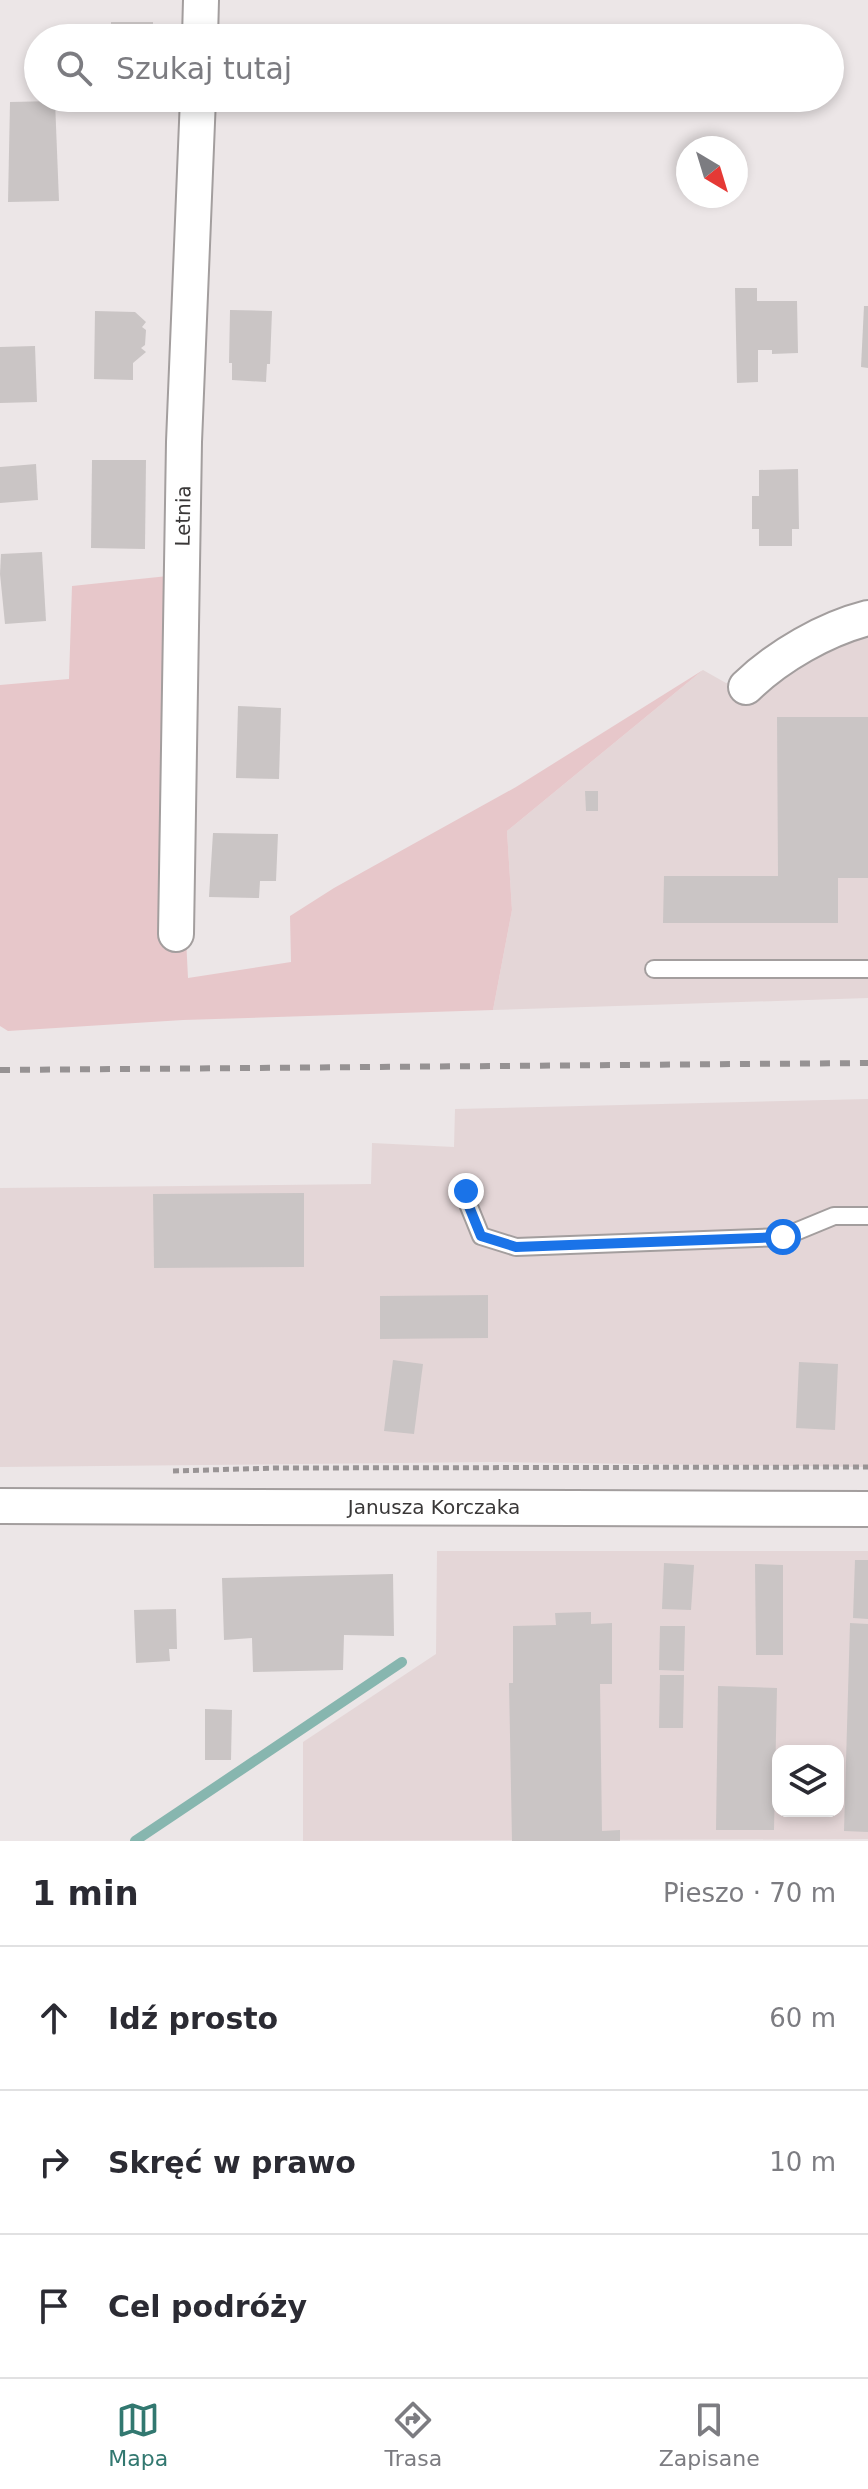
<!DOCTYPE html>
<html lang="pl">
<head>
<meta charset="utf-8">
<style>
  body { margin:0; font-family:"DejaVu Sans",sans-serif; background:#f7f7f7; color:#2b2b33 }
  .controls { position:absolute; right:24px; bottom:24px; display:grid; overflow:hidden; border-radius:16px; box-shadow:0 4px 12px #0003 }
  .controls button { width:72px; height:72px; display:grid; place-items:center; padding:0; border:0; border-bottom:2px solid #e1e1e2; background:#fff; color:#2b2b33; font:40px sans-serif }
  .compass { position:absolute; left:676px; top:136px; width:72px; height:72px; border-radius:50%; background:#fff; box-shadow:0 4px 12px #0003; rotate:142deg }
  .stop { position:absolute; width:24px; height:24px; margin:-18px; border:6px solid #1a73e8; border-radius:50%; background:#fff }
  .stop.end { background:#1a73e8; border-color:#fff; box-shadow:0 2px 8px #0008 }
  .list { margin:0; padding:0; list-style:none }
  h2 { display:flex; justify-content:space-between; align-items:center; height:104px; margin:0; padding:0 32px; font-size:34px }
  h2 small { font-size:26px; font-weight:400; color:#7c7c81 }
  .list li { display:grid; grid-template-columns:52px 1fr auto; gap:24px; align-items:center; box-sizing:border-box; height:144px; padding:0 32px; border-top:2px solid #e1e1e2 }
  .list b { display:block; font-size:30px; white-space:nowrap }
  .list em { font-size:26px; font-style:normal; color:#7c7c81 }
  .icon { flex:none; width:44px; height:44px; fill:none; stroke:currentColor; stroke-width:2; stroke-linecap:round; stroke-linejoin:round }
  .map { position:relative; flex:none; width:868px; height:1841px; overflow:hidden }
  .search { position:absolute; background:#fff; box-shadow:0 4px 12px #0003; left:24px; right:24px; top:24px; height:88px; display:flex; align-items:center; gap:20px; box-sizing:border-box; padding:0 28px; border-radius:44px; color:#7c7c81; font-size:30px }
  .sheet { height:536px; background:#fff }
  nav { display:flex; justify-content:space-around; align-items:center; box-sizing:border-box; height:112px; border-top:2px solid #e1e1e2; background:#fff; font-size:22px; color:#7c7c81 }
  nav a { display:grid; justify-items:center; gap:4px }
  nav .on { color:#327870 }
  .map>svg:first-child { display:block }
</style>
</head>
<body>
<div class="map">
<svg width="868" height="1841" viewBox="0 0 868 1841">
  <rect width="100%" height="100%" fill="#ece6e7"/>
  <!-- built -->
  <g fill="#e4d6d7" fill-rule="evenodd">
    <path d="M868,633V998L493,1010L512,910L507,831L703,670L726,683L761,688L848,640Z"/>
    <path d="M868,1099V1467L491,1462L0,1467V1188L371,1184L372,1143L454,1147L455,1109Z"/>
    <path d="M437,1551H868V1839L303,1841V1742L436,1654ZM778,1751H838V1811H778Z"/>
  </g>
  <!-- green -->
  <path fill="#e7c7ca" d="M168,576L188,978L291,962L290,916L334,888L516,787L703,670L507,831L512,910L493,1010L183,1020L8,1031L0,1026V685L69,679L72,586Z"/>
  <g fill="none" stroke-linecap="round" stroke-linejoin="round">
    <!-- stream -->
    <path stroke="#87b6af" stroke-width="10" d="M135,1841L402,1662"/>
  </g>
  <!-- building -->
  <g fill="#cac5c5">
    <rect x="111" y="22" width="42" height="16"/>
    <rect x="111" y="98" width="42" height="8"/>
    <path d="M55,101L59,201L8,202L10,102Z"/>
    <path d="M735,288H757V301H797L798,353L772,354V350H758V382L737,383Z"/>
    <path d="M864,306H868V368L861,367Z"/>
    <path d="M230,310L272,311L270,364H267L266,382L232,380V363H229Z"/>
    <path d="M95,311L135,312L146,322L142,327L146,330L145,345L141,348L146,352L133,363V380L94,379Z"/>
    <path d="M35,346L37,402L0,403V347Z"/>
    <path d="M92,460H146L145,549L91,548Z"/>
    <path d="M36,464L38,500L0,503V467Z"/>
    <path d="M798,469L799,529H792V546H759V529H752V496H759V470Z"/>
    <path d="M42,552L46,621L5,624L0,574L1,554Z"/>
    <path d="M238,706L281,708L279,779L236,778Z"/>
    <path d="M777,717H868V878H838V923H663L664,876H778Z"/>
    <path d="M585,791H598V811H586Z"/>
    <path d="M213,833L278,834L276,881H260L259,898L209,897Z"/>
    <path d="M304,1193V1267L154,1268L153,1194Z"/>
    <path d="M488,1295V1338L380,1339V1296Z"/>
    <path d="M393,1360L423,1364L414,1434L384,1431Z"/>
    <path d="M799,1362L838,1364L835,1430L796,1428Z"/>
    <path d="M855,1560H868V1619L853,1618Z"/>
    <path d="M664,1563L694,1565L691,1610L662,1609Z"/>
    <path d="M755,1564L783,1565V1655H756Z"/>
    <path d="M393,1574L394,1636L344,1635L343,1670L253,1672L252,1638L224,1640L222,1578Z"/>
    <path d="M176,1609L177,1649H169L170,1661L136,1663L134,1610Z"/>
    <path d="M591,1612V1624L612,1623V1684H600L602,1831L620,1830V1841H512L509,1683H513V1626L556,1625L555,1613Z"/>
    <path d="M850,1623L868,1624V1832L844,1831Z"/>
    <path d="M660,1626H685L684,1671L659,1670Z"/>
    <path d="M660,1675H684L683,1728H659Z"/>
    <path d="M718,1686L777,1688L774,1830H716Z"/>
    <path d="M205,1709L232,1710L231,1760H205Z"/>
  </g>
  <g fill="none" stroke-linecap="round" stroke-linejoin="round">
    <!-- service casing -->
    <g stroke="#a39e9e" stroke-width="20">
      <g id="service">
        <path d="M654,969H868"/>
        <path d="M466,1191L468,1204L481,1236L516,1247L783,1237L834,1216H868"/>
      </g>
    </g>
    <!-- minor casing -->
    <g stroke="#a39e9e" stroke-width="38">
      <g id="minor">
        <path d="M200,38L201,0"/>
        <path d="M746,687C778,656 825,629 868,618"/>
        <path d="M176,934L184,442L198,98"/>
        <path d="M0,1506L868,1509"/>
      </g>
    </g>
    <!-- path -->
    <path stroke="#999495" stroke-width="5" stroke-dasharray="6 4" stroke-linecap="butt" d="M173,1471L276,1468L868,1467"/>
    <!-- service -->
    <use href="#service" stroke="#fff" stroke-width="16"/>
    <!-- minor -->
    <use href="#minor" stroke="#fff" stroke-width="34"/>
    <!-- rail -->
    <path stroke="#969293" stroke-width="6" stroke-dasharray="10 10" stroke-linecap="butt" d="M0,1070L868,1063"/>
  </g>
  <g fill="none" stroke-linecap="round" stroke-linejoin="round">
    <!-- route -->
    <path stroke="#1a73e8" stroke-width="10" d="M466,1191L468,1204L481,1236L516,1247L783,1237"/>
  </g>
  <g text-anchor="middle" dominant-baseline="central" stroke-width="8" stroke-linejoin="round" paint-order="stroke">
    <!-- street labels -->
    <g font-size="20" fill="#393737" stroke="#fff">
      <text transform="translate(183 516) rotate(-89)">Letnia</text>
      <text x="434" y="1507">Janusza Korczaka</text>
    </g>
  </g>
</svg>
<div class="controls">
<button><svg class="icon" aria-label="layers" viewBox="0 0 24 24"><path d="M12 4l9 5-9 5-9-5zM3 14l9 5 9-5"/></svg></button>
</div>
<svg class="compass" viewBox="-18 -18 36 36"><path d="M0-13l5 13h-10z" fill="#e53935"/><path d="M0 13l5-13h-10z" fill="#7c7c81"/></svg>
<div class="stop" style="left:783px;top:1237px"></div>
<div class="stop end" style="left:466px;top:1191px"></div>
<div class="search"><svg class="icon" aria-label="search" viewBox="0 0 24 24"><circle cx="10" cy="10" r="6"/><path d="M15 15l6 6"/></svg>Szukaj tutaj</div>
</div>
<section class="sheet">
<h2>1 min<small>Pieszo · 70 m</small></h2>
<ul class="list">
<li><svg class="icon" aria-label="ahead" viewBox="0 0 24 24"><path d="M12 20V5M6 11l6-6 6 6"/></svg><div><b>Idź prosto</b></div><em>60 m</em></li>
<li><svg class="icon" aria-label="right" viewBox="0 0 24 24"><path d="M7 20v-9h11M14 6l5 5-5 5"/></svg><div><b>Skręć w prawo</b></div><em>10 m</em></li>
<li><svg class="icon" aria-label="arrive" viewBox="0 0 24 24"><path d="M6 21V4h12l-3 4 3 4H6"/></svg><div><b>Cel podróży</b></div></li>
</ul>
</section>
<nav>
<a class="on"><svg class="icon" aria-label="map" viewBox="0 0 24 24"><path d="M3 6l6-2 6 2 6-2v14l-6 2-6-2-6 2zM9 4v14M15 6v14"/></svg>Mapa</a>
<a><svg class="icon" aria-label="directions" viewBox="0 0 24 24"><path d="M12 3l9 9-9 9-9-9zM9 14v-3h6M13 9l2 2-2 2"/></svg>Trasa</a>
<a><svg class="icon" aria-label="saved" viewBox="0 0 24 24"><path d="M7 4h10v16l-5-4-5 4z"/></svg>Zapisane</a>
</nav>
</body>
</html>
